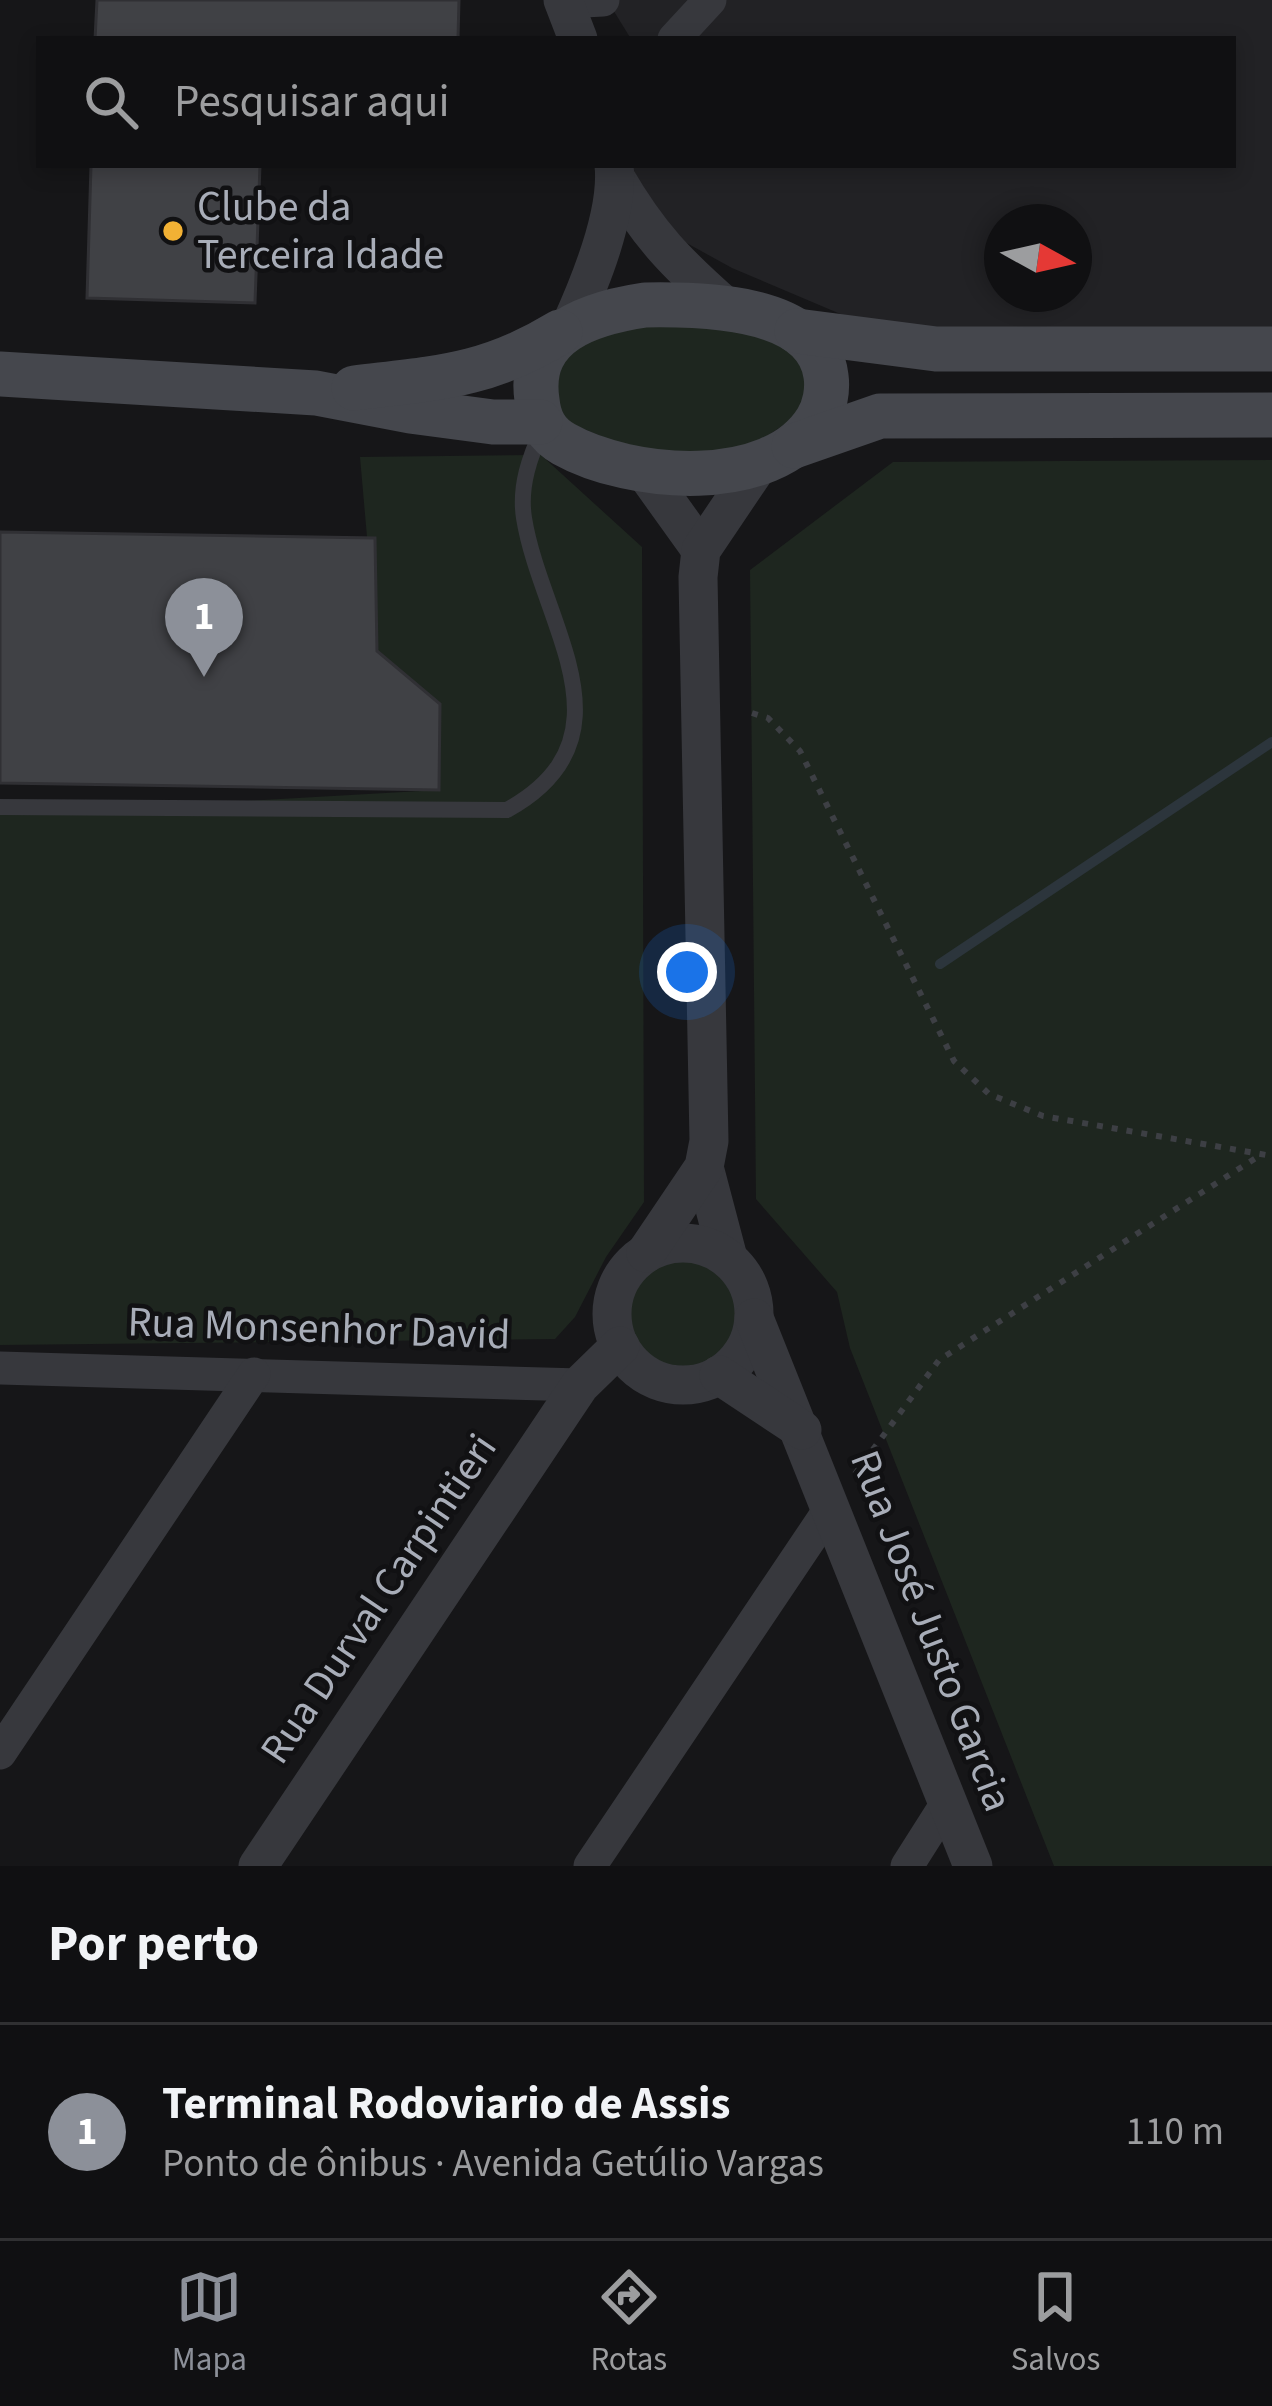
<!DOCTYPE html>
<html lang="pt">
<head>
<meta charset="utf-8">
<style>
  body { margin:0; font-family:"Source Sans 3",sans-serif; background:#1e1e20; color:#f1f3f6 }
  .compass { position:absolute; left:984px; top:204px; width:108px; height:108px; border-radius:50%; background:#101012; box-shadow:0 6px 18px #0003; rotate:98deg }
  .you { position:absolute; left:687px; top:972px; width:42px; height:42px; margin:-30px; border:9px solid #fff; border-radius:50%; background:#1a73e8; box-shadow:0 0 0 18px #1a73e833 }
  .badge { display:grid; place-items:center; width:78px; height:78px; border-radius:50%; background:#8c9099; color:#fff; font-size:39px; font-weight:700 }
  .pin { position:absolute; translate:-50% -99px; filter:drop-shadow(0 3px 6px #0008) }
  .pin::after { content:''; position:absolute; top:63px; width:42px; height:36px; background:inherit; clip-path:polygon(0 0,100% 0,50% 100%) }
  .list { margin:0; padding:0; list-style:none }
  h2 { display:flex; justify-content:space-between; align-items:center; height:156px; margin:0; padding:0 48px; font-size:51px }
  h2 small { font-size:39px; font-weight:400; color:#9c9d9f }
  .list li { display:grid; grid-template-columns:78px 1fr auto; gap:36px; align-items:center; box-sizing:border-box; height:216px; padding:0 48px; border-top:3px solid #303032 }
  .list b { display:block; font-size:45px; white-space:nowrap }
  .list p { margin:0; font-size:39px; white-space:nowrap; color:#9c9d9f }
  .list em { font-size:39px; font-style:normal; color:#9c9d9f }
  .icon { flex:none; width:66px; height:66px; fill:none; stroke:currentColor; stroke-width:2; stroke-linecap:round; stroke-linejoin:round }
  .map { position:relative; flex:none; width:1272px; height:1866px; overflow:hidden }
  .search { position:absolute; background:#101012; box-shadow:0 6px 18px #0003; left:36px; right:36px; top:36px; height:132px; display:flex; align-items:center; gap:30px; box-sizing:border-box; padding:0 42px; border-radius:0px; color:#9c9d9f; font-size:45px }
  .sheet { height:372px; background:#101012 }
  nav { display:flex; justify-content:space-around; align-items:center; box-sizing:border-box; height:168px; border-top:3px solid #303032; background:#101012; font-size:33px; color:#9c9d9f }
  nav a { display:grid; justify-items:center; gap:6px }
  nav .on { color:#8c9099 }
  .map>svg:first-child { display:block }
</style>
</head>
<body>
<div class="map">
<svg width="1272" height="1866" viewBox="0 0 1272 1866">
  <rect width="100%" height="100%" fill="#161618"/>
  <!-- built -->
  <path fill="#222225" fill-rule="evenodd" d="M607,0H1272V331L883,332L732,268L654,225L632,165H1233V39H631ZM1002,222H1074V294H1002Z"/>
  <!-- green -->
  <g fill="#1e261f">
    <path d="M632,322L765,333L808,367L806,410L758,442L719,452L641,453L565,421C534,358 583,344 632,322Z"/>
    <path d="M541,455L642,547L644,1202L606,1257L575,1317L555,1339L0,1345V815L438,790L440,704L377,651L360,457Z"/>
    <path d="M1272,460V1866H1054L850,1348L837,1292L756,1199L750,570L893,462Z"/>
    <path d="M666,1254L711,1258L739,1294L734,1339L699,1368L654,1363L626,1328L630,1282Z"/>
  </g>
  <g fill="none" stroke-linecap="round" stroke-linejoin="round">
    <!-- stream -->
    <path stroke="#2c353c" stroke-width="10" d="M940,964L1272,742"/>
  </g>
  <!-- building -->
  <g fill="#404145" stroke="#303034" stroke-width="3">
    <path d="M97,0H459L458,39H95Z"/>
    <path d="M91,165H260L255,303L87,298Z"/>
    <path d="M0,532L375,538L377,651L440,704L439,790L0,783Z"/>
  </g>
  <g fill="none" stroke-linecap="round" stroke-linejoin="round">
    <!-- path -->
    <g stroke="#3d3f44" stroke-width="6" stroke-dasharray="6 9" stroke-linecap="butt">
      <path d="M752,713L768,718L800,751L954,1061L989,1094L1043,1116L1272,1156"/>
      <path d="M855,1474L939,1360L1259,1156"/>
    </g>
    <!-- service -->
    <path stroke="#37383d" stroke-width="16" d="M0,807L507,810C639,737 541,624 524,518C519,486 530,456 543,428"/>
    <!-- minor -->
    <g stroke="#37383d" stroke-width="33">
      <path d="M565,2L603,0"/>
      <path d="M674,39L710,0"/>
      <path d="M0,1368L580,1385"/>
      <path d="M0,1753L254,1374"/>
      <path d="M590,1866L830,1509"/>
      <path d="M907,1866L947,1803"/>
    </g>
    <!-- tertiary -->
    <g stroke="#37383d" stroke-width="39">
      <path d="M563,0L578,39"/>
      <path d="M615,177C649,236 677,264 727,308"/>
      <path d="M570,327C590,283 619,214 614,165"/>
      <path d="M643,469L701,550"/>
      <path d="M704,1167L728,1258"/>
      <circle cx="683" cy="1314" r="71"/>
      <path d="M646,1253L704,1167L709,1141L698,577L701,550L757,467"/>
      <path d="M754,1318L973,1866"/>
      <path d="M719,1375L802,1430"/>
      <path d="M258,1866L580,1385L620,1346"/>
    </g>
    <!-- secondary -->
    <g stroke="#45474d" stroke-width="45">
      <path d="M645,305C699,304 817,304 826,376C828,390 825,407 817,420C772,493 630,481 564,444C546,434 539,420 537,400C527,332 591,313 645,305Z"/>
      <path d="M797,331L936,349H1272"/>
      <path d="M0,374L316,393L410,411L493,422H540"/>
      <path d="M354,388C437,378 486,377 560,332"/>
      <path d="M794,446L880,416L1272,415"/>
    </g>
  </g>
  <!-- markers -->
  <circle fill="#f2b134" stroke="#111113" stroke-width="4.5" cx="173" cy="231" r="12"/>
  <g text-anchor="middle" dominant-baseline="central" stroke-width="9" stroke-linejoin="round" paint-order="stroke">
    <!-- poi labels -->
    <g font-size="42" fill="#a8adb8" stroke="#111113" text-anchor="start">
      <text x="197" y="207">Clube da<tspan x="197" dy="48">Terceira Idade</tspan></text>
    </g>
    <!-- street labels -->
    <g font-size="42" fill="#a8adb8" stroke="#111113">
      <text transform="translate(319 1329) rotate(2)">Rua Monsenhor David</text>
      <text transform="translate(379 1599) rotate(-56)">Rua Durval Carpintieri</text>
      <text transform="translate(931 1631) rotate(69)">Rua José Justo Garcia</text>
    </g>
  </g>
</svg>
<svg class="compass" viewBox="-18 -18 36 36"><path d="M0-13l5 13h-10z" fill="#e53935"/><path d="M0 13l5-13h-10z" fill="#9c9d9f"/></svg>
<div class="you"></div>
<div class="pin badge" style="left:204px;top:677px">1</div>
<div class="search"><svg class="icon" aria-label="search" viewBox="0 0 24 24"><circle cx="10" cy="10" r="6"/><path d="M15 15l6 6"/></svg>Pesquisar aqui</div>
</div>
<section class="sheet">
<h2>Por perto<small></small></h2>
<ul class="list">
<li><span class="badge">1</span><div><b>Terminal Rodoviario de Assis</b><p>Ponto de ônibus · Avenida Getúlio Vargas</p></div><em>110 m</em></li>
</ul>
</section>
<nav>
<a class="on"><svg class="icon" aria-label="map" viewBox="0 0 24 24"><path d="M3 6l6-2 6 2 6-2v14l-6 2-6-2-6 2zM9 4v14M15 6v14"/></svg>Mapa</a>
<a><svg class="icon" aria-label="directions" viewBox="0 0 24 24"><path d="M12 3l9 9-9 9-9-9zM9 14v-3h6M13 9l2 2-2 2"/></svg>Rotas</a>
<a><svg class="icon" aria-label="saved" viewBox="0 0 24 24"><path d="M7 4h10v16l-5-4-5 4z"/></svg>Salvos</a>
</nav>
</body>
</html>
